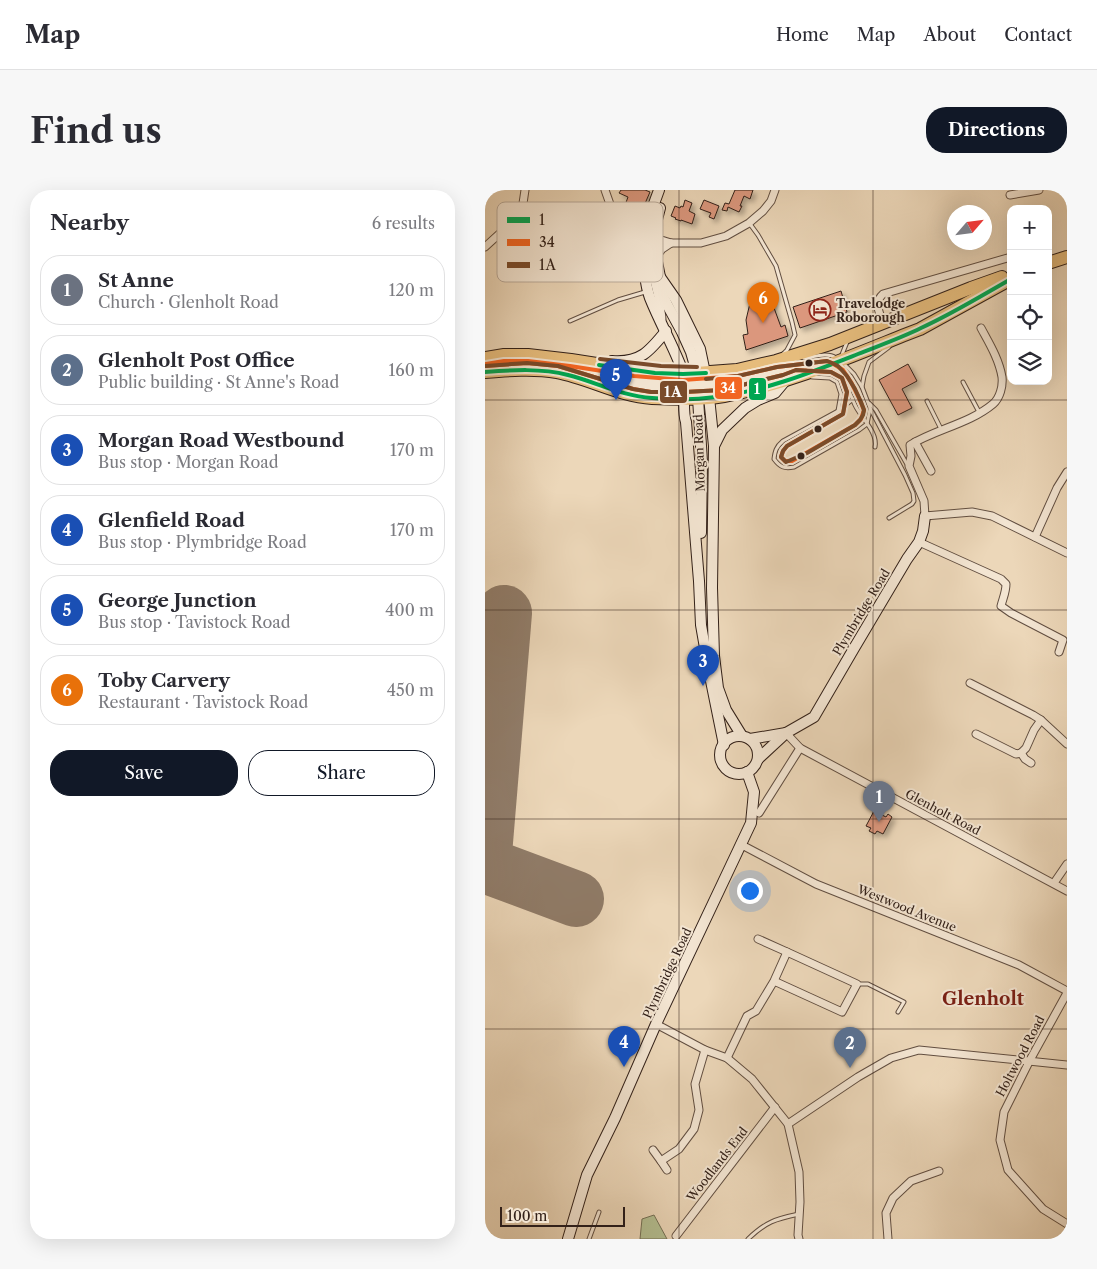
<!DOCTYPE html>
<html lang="en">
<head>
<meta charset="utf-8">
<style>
  body { margin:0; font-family:"Libre Caslon Text",serif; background:#f7f7f7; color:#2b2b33 }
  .controls { position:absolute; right:15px; top:15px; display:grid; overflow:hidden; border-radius:10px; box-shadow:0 5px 20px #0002 }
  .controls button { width:45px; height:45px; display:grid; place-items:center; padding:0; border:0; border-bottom:1px solid #e1e1e2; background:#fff; color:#2b2b33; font:25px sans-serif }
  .compass { position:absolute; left:462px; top:15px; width:45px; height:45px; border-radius:50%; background:#fff; box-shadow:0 5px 20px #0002; rotate:62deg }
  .scale { position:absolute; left:15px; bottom:12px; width:125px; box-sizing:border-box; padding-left:5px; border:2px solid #332119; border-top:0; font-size:14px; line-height:18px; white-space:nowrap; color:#332119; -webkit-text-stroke:4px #f3e5d2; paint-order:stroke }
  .you { position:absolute; left:264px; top:700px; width:18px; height:18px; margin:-12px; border:4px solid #fff; border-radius:50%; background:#1a73e8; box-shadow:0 0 0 8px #1a73e833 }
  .badge { display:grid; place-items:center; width:32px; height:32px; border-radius:50%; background:#111827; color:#fff; font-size:16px; font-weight:700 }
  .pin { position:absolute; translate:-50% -41px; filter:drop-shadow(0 1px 2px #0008) }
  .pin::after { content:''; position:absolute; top:26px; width:18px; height:15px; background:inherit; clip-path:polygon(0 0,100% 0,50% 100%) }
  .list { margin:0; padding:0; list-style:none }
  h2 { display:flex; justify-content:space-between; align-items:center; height:65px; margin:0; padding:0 20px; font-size:21px }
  h2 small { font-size:16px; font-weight:400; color:#7c7c81 }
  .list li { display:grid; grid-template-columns:32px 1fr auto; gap:15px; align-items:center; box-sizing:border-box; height:70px; margin:0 10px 10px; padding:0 10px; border:1px solid #e1e1e2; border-radius:20px }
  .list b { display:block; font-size:19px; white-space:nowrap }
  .list p { margin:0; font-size:16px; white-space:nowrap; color:#7c7c81 }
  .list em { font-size:16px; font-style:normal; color:#7c7c81 }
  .actions { display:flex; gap:10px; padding:15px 20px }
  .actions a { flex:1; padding:11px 0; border:1px solid #111827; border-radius:20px; text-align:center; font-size:18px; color:#111827 }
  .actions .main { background:#111827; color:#fff }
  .icon { flex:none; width:28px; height:28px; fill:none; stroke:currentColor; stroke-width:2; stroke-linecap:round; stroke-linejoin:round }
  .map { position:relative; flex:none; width:582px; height:1049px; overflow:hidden; border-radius:20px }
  header { display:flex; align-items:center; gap:30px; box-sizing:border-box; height:70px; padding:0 25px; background:#fff; border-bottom:1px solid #e1e1e2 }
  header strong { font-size:24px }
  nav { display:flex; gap:28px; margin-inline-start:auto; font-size:18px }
  .intro { display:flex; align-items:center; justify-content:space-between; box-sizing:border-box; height:120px; padding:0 30px }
  h1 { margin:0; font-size:35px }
  .button { padding:12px 22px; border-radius:20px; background:#111827; color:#fff; font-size:18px; font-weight:700 }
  main { display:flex; gap:30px; padding:0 30px }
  aside { flex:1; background:#fff; border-radius:20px; box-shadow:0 5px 20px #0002 }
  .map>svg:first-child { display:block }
</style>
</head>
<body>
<header>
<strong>Map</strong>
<nav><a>Home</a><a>Map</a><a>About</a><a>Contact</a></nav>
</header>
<div class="intro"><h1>Find us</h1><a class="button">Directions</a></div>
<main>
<aside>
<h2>Nearby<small>6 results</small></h2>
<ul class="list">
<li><span class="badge" style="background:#6b7280">1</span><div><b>St Anne</b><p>Church · Glenholt Road</p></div><em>120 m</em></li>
<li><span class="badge" style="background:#5c6f8a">2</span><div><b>Glenholt Post Office</b><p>Public building · St Anne's Road</p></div><em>160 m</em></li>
<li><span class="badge" style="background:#1a4fb4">3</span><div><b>Morgan Road Westbound</b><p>Bus stop · Morgan Road</p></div><em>170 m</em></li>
<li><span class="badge" style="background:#1a4fb4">4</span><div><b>Glenfield Road</b><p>Bus stop · Plymbridge Road</p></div><em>170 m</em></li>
<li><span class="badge" style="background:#1a4fb4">5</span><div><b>George Junction</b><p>Bus stop · Tavistock Road</p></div><em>400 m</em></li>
<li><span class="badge" style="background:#e8710a">6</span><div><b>Toby Carvery</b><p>Restaurant · Tavistock Road</p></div><em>450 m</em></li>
</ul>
<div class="actions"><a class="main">Save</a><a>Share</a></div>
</aside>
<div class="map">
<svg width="582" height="1049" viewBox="0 0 582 1049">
  <defs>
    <filter id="shadow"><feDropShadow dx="3.5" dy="3.5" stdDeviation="2.5" flood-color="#0004"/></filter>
  </defs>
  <rect width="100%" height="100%" fill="#ecd7b9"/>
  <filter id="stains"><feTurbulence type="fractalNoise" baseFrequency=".004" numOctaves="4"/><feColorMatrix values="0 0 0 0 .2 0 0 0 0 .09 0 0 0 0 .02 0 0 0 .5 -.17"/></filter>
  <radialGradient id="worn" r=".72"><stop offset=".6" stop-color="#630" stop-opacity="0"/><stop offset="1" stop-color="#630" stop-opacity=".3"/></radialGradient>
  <!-- green -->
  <path fill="#b4bf92" stroke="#747056" d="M169,1025L182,1049H155L157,1029Z"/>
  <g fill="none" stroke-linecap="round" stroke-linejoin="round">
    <!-- runway -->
    <g stroke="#907c69" stroke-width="56">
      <path d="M0,652L19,423"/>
      <path d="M0,675L91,709"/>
    </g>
  </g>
  <!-- building -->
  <g fill="#db977d" stroke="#332119" filter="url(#shadow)">
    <path d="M136,0H160L165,2L155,25L139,18L143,7L134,3Z"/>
    <path d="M250,0H268L265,9L259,6L255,16H257L254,22L243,17L242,21L237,20L240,13L244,14Z"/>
    <path d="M200,10L207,13L204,21L210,24L207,34L196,30V31L190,29L191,28L186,26L190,16L195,18L196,16L198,17Z"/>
    <path d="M219,10L234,16L229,29L224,27L226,23L215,19Z"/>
    <path d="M356,101L362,122L315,138L308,117Z"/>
    <path d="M285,107L296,137L300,135L303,146L261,160L258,145L263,144L261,130L265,113Z"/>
    <path d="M423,174L432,191L417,199L427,218L413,225L394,190Z"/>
    <path d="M389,621L401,627L403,624L407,627L398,644L392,641L390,644L384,641L386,638L381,636Z"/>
  </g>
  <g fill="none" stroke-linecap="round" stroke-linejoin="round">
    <!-- lane casing -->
    <g stroke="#614e41" stroke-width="5">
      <g id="lane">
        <path d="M265,34L273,45L291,76L307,132L310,145L302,160L298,164"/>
        <path d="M85,131L133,110L160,102"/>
        <path d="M356,167L362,152"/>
        <path d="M319,168C329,167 342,162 351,168"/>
        <path d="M356,173C358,188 364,202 370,215C376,228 393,242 390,257"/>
        <path d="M358,173L369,184L377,197L385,218L420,285L428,303L429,311L427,314L404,328"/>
        <path d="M327,187L345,188L352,192L356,204L353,221"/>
        <path d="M478,192L494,222"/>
        <path d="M377,197L379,186L384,172L404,157"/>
        <path d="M368,209L353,221L298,251C291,257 290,261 289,269C295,277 299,279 309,277L374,240L382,234L385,219"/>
        <path d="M442,211L456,239"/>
        <path d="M384,213L391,220L423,276"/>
        <path d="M373,794H383L419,812L413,822"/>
        <path d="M104,1049L114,1022"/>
        <path d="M263,1049C281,1032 290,1029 314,1024"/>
      </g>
    </g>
    <!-- street casing -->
    <g stroke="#614e41" stroke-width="9">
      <g id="street">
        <path d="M525,5L554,0"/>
        <path d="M117,31L129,25"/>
        <path d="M24,35L46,60L45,73"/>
        <path d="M0,57L24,35L37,20L40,0"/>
        <path d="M171,67L177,59L186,53"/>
        <path d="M119,86L130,61L135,47V38L126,17L120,0"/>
        <path d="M177,129C176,107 157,67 170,48L186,53H216L241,46L264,33L278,21L286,11L290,0"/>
        <path d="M398,133C395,123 388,113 398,104L526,67"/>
        <path d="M496,138C504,153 514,169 517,187C518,196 515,208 508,214C484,234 451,239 425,255L426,266L424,276L439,311L440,326L487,322L507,326L582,363"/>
        <path d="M430,252L446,281"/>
        <path d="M550,347L572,298L582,282"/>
        <path d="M434,352L516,389L521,394C521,402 518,408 516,416L526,423L578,450L574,462"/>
        <path d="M485,493L548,525L556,530L582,554"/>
        <path d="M301,543L315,558L582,701"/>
        <path d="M491,544L531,564L536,563L540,569L546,573"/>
        <path d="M536,563L541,558L549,540L556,530"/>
        <path d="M274,623L315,558"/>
        <path d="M255,654L331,694L534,775L582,801"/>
        <path d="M569,693L582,674"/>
        <path d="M273,749L302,762"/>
        <path d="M582,803L545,870L519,922L515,950L523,980L558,1019L582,1034"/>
        <path d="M171,834L220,860L242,868L267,889L303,934L314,982L315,1012L313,1045L314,1049"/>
        <path d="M242,868L262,826L271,821L289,791L302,762L372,794L357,822L289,791"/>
        <path d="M303,934L373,887L406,868L434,860L582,875"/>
        <path d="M168,960L176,971L182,980"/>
        <path d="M176,971L194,959L209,939L214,920L210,894L220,860"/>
        <path d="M191,1046L290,917"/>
        <path d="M403,1049L401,1023L408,1008L426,991L454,981"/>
      </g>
    </g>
    <!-- secondary casing -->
    <g stroke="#332119" stroke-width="12">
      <g id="secondary">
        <path d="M174,0C168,17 159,38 158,55C158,70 160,95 165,108C175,133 189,157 198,182C202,198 196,217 201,232L214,391L216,435L224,481L239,555"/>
        <path d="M175,18L170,37V48L171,67L175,87L178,107L197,142L206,162L212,183L206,201L200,208"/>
        <path d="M175,87L191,110L215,159L220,183L224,207L229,256L227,398L229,466L233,498L241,520L257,546"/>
        <path d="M127,171C155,173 164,162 181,141"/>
        <path d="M95,174C110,182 126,189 143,192C162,196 181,195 199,197L203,200"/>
        <path d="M216,193C234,198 249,192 266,188C290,182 315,175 339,174"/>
        <path d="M229,256L237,240L260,218L273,210L290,203L300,191"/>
        <path d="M216,343L217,272L213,208L217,188"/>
        <circle cx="254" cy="565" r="19"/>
        <path d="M265,549L301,543"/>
        <path d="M273,569L301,543L329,527L368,460L422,369L434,352L438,341L440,326"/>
        <path d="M83,1049L102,985L130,928L171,834L266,633L269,602L262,582"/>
      </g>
    </g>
    <!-- highway casing -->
    <g stroke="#332119" stroke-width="14">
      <g id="highway">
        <path d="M563,73L582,67"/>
        <path d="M0,168L19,165H43L86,170L150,180L170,183L198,184L252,180L291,171L345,154L486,98L517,87"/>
        <path d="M0,182C24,180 48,178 72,182C104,188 134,206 167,208C189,209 217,210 239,206C302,194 362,168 422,144L435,139L526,89"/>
      </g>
    </g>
    <!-- lane -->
    <use href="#lane" stroke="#f3e5d2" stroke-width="3"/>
    <!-- street -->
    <use href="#street" stroke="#f3e5d2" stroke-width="7"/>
    <!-- secondary -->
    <use href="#secondary" stroke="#f3e5d2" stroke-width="10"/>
    <!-- highway -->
    <use href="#highway" stroke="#e6bc7c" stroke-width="12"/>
    <!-- bus-1 casing -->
    <g stroke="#f3e5d2" stroke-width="8">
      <g id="bus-1">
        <path d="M114,175L170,183L198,184L221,183"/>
        <path d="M0,182C28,180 56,178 83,185C111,192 137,206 167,208C188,210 210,210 231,207C280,201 327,182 373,164C393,156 416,148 436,138C467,124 496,106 526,89"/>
      </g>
    </g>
    <!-- bus-2 casing -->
    <g stroke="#f3e5d2" stroke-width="8">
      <path id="bus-2" d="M0,176L42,173L73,176L148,199L166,202H200L237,200L298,185L311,180L346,182L357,188L362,202L358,224L302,256L298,261L296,267L300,271H307L370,235L376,229L379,220L373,206L366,192L358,180L347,173L342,171L292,177L253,186L198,190L149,186L85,176L43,171H19L1,174"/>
    </g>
    <!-- bus-3 casing -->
    <g stroke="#f3e5d2" stroke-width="8">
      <g id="bus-3">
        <path d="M115,169L176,176L212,177"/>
        <path d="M0,176L42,173L73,176L148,199L166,202H200L237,200L298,185L311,180L346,182L357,188L362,202L358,224L302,256L298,261L296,267L301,272L322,263L370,235L375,230L378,225L379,220L376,212L370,199L362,186L353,176L347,173L342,171L292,177L253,186L221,189"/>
      </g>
    </g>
    <!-- bus-1 -->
    <use href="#bus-1" stroke="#00a651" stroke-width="4"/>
    <!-- bus-2 -->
    <use href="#bus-2" stroke="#f26522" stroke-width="4"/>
    <!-- bus-3 -->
    <use href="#bus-3" stroke="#7a4b2a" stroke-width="4"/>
  </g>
  <!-- grid -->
  <path fill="none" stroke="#332119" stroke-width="1" stroke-opacity="0.55" d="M194,0V1049M388,0V1049M0,210H582M0,420H582M0,629H582M0,839H582"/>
  <!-- icons -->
  <defs>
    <g id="hotel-ring" transform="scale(1.125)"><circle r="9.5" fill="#f3e5d2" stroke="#8f2418" stroke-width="1.5"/><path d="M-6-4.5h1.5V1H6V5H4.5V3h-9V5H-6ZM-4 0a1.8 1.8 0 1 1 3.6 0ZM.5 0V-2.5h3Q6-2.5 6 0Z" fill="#8f2418"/></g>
  </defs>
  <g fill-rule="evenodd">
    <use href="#hotel-ring" x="335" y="120"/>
  </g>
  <!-- markers -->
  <g fill="#332119" stroke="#f3e5d2" stroke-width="2">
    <circle cx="324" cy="173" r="4.5"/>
    <circle cx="333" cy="239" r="4.5"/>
    <circle cx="316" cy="266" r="4.5"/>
  </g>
  <g text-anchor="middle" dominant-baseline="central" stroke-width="4" stroke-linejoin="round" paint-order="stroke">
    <!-- poi labels -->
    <g font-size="12" font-weight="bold" fill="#332119" stroke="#f3e5d2" text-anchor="start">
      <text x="351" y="113">Travelodge<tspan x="351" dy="14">Roborough</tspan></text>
    </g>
    <!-- street labels -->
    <g font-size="12" fill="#332119" stroke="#f3e5d2">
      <text transform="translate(214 263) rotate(-92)">Morgan Road</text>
      <text transform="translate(376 422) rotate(-59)">Plymbridge Road</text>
      <text transform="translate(458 622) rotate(28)">Glenholt Road</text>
      <text transform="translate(422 718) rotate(22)">Westwood Avenue</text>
      <text transform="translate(182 783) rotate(-65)">Plymbridge Road</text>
      <text transform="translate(535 866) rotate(-62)">Holtwood Road</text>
      <text transform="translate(232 974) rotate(-52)">Woodlands End</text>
    </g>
    <!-- district labels -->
    <g font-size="18" font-weight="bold" fill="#7a1f14" stroke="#f3e5d2">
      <text x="498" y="809">Glenholt</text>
    </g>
  </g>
  <!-- legend -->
  <rect x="12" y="12" width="166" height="80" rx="8" fill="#f3e5d2" stroke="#b9aa9a" stroke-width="1"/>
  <rect x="22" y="27" width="23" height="6" fill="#00a651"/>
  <rect x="22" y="49" width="23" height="7" fill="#f26522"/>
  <rect x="22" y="72" width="23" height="6" fill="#7a4b2a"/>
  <g font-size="14" fill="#332119">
    <text x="54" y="35">1</text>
    <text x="54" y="57">34</text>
    <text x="54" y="80">1A</text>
  </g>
  <g stroke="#f3e5d2" stroke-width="2">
    <rect x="229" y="186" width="29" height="24" rx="5" fill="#f26522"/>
    <rect x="263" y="187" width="19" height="24" rx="5" fill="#00a651"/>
    <rect x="174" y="190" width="29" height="24" rx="5" fill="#7a4b2a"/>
  </g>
  <g font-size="14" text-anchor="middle" font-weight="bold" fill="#fff">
    <text x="243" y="203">34</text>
    <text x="272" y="204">1</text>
    <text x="188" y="207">1A</text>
  </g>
  <rect width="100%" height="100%" filter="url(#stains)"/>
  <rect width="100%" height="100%" fill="url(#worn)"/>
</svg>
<div class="controls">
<button>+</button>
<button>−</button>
<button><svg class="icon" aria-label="locate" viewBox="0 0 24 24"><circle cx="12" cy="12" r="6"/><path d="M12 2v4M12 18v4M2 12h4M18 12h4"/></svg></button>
<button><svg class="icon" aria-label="layers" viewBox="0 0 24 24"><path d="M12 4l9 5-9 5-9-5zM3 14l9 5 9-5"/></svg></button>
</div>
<svg class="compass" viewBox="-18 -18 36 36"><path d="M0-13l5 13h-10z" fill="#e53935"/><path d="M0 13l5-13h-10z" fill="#7c7c81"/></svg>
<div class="scale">100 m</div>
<div class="you"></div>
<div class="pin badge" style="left:394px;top:632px;background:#6b7280">1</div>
<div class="pin badge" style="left:365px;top:878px;background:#5c6f8a">2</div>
<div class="pin badge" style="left:218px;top:496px;background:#1a4fb4">3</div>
<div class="pin badge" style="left:139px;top:877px;background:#1a4fb4">4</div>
<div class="pin badge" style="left:131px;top:210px;background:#1a4fb4">5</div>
<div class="pin badge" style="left:278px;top:133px;background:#e8710a">6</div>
</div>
</main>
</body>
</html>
